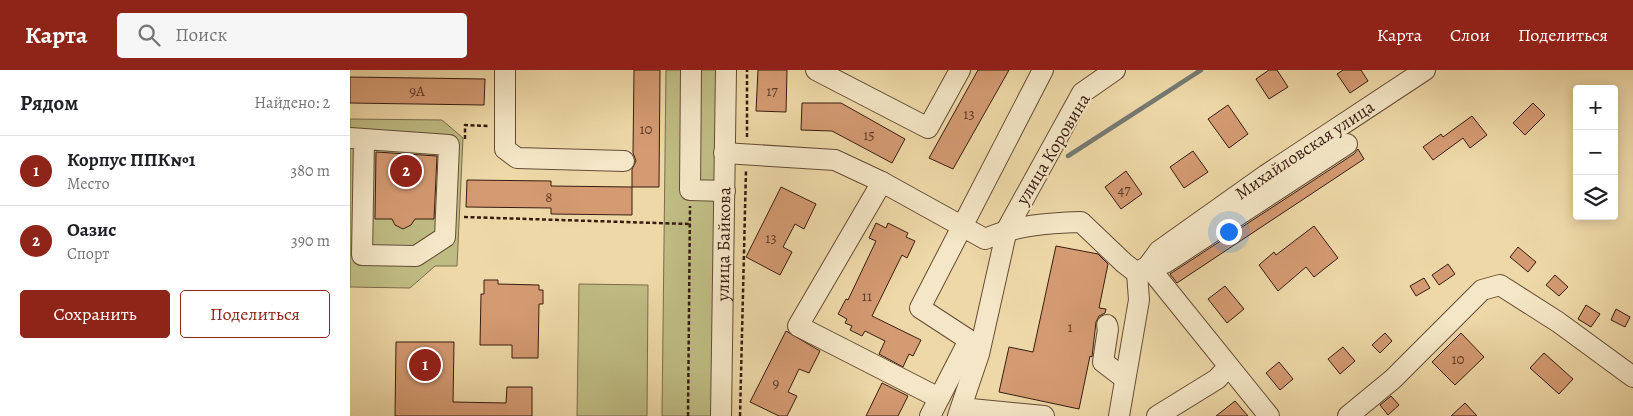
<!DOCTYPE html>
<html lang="ru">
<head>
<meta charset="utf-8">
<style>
  body { margin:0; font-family:Alegreya,serif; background:#f6f6f6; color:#202124 }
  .controls { position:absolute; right:15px; top:15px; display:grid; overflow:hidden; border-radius:5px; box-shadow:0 2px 12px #0003 }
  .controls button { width:45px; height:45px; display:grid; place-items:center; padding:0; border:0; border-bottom:1px solid #e0e0e0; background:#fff; color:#202124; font:25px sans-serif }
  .you { position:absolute; left:878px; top:161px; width:18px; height:18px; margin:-12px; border:4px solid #fff; border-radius:50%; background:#1a73e8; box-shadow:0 0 0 8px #1a73e833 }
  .badge { display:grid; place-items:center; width:32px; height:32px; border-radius:50%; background:#8f2418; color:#fff; font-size:16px; font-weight:700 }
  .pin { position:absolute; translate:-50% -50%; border:2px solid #fff; box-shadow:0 1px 5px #0006 }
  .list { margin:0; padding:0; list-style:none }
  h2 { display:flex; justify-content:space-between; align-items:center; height:65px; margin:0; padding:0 20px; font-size:21px }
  h2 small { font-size:16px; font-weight:400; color:#757577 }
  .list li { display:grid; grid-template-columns:32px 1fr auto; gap:15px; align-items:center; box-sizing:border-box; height:70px; padding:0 20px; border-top:1px solid #e0e0e0 }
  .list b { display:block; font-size:19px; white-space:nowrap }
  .list p { margin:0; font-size:16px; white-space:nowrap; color:#757577 }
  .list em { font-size:16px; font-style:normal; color:#757577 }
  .actions { display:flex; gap:10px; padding:15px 20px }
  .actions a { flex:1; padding:11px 0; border:1px solid #8f2418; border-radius:5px; text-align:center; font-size:18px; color:#8f2418 }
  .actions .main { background:#8f2418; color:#fff }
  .icon { flex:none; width:28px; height:28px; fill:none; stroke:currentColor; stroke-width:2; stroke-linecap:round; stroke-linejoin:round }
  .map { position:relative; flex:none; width:1283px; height:346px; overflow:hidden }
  header { display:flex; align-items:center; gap:30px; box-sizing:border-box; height:70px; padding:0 25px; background:#8f2418; color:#fff }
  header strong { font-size:24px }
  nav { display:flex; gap:28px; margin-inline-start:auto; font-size:18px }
  .search { width:350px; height:45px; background:#f6f6f6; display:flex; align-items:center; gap:12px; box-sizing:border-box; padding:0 18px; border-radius:5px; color:#757577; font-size:19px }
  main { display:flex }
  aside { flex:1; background:#fff }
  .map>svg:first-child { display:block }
</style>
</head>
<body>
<header>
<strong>Карта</strong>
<div class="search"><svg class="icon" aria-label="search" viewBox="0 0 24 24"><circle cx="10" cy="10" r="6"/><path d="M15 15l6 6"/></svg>Поиск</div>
<nav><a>Карта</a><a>Слои</a><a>Поделиться</a></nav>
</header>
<main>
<aside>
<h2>Рядом<small>Найдено: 2</small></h2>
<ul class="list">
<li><span class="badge">1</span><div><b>Корпус ППК№1</b><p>Место</p></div><em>380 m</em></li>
<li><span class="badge">2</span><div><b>Оазис</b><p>Спорт</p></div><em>390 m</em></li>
</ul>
<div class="actions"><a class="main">Сохранить</a><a>Поделиться</a></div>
</aside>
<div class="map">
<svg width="1283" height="346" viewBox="0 0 1283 346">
  <rect width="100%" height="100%" fill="#eed8a7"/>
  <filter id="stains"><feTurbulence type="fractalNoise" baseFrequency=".004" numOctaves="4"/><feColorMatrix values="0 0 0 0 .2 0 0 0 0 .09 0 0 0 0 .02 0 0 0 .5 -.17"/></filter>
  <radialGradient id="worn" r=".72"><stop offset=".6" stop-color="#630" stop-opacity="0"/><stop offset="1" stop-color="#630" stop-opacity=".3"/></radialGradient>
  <!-- green -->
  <g fill="#bfbc83" stroke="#7b6c4a">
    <path d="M316,0H369L363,346H312Z"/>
    <path d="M0,49L92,50L113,68L107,196H85L60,218L0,217Z"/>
    <path d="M229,214L298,215L297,346H227Z"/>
  </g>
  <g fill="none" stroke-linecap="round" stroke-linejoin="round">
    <!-- stream -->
    <path stroke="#757972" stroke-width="4.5" d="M718,86L851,0"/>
  </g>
  <!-- building -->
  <g fill="#d49a72" stroke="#371d10">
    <path d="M284,0H310L309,117H282V99L286,91L283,83Z"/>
    <path d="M408,0H437L436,42L406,41Z"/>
    <path d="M628,0H659L603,99L579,88Z"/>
    <path d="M919,0H927L938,17L919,29L906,9Z"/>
    <path d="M993,0H1011L1018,11L1000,23L987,4Z"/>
    <path d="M0,7L135,9L134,35L0,33Z"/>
    <path d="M452,33H491L555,69L542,93L482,61L451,60Z"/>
    <path d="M1183,33L1195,45L1175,65L1163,53Z"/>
    <path d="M878,35L898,64L879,78L858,49Z"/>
    <path d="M1122,46L1137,65L1120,78L1113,68L1083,90L1073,77L1091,64L1093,67Z"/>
    <path d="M1008,79L1014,89L827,213L820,204L1004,84Z"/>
    <path d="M843,81L858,102L834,118L820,97Z"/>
    <path d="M26,82L87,86L84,149H65L61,155L53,159L45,155L42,149H25Z"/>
    <path d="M776,101L792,124L771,139L755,117Z"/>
    <path d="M117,110L201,111V116L282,117V145L201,144V138L116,137Z"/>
    <path d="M431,117L466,134L454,159L445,154L433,177L442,182L430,205L396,187Z"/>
    <path d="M526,153L536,158L538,153L558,163L556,167L565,171L557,188L552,185L522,246L571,270L563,286L559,284L553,297L529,284L535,271L515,261L512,266L500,260L502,256L495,253L497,249L488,244L496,229L498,230L526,171L519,168Z"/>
    <path d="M964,156L988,188L964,207L956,197L928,221L909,195L924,182L926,185Z"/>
    <path d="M706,176L748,184L758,194L749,238L756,239L755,243L749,246L746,252L742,287L740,286L729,339L649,322L659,277L683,282Z"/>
    <path d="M1168,177L1186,192L1178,202L1160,187Z"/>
    <path d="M1098,194L1105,204L1089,215L1082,205Z"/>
    <path d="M1205,205L1218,217L1209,226L1196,215Z"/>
    <path d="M1074,208L1080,218L1066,226L1060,216Z"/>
    <path d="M134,210H148V214L189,215V220H193V234H189L188,288H162V275H130L131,224H134Z"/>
    <path d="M875,216L894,239L877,253L858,229Z"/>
    <path d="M1236,235L1250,244L1241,257L1228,249Z"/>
    <path d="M1266,239L1280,247L1275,257L1261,250Z"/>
    <path d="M436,261L470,281L459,303L449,299L438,322L447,326L437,346H429L400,332Z"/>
    <path d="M1035,263L1042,271L1030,283L1022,275Z"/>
    <path d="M1111,263L1134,287L1105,315L1082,292Z"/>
    <path d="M46,272H104L103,332L156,333L157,317H182V346H45Z"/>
    <path d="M993,277L1005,291L990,304L978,289Z"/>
    <path d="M1194,283L1223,309L1209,324L1180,298Z"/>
    <path d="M929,292L943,309L930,320L916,303Z"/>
    <path d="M532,313L558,326L548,346H516Z"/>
    <path d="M1041,326L1049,335L1038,345L1030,335Z"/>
    <path d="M885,331L898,346H866Z"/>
    <path d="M1115,333L1127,346H1101Z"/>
  </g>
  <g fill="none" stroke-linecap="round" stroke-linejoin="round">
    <!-- minor casing -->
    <g stroke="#654c36" stroke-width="22">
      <g id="minor">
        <path d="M155,0V79L167,88L274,91"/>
        <path d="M341,0L340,120L375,121"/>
        <path d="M466,0L578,58L610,0"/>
        <path d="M0,68L99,75L95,167L66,186L12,185L14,70"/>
        <path d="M374,83L485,90L532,112L635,169C667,155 697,153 731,152L774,193L787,203"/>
        <path d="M532,112L448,256L589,328"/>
        <path d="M798,196L919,346"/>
        <path d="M800,196L815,193L997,74"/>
        <path id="s1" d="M787,203L798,196L809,181L916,105L1075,0"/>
        <path d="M757,255L758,259L753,292L774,308"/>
        <path d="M611,338L694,346"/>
        <path id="s2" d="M371,346L376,0"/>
        <path d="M580,346L619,270L570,238L693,0"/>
        <path d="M608,346L629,284L657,159L732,23L765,0"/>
        <path d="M769,346L789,230L787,203"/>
        <path d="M807,346L867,309L878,297"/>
        <path d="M998,346L1043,309L1132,220L1150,215L1208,252L1283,307"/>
      </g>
    </g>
    <!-- path -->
    <g stroke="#371d10" stroke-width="2.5" stroke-dasharray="4 2.5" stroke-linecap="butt">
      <path d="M397,67V0"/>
      <path d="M115,69V55L138,56"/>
      <path d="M114,147L339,154"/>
      <path d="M338,346L340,136"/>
      <path d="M390,346L396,100"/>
    </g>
    <!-- minor -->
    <use href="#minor" stroke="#f4e6c6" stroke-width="20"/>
  </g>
  <g text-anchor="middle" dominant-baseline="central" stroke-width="4" stroke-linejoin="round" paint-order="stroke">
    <!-- number labels -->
    <g font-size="15" fill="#5e3c28">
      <text x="67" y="21">9А</text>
      <text x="422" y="21">17</text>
      <text x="619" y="44">13</text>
      <text x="296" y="59">10</text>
      <text x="519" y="65">15</text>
      <text x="774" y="120">47</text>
      <text x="199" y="127">8</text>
      <text x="421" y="168">13</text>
      <text x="517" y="226">11</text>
      <text x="720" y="257">1</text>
      <text x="1108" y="289">10</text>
      <text x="426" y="313">9</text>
    </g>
    <!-- street labels -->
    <g font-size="18" fill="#371d10" stroke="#f4e6c6">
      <text transform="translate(703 79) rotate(-59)">улица Коровина</text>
      <text stroke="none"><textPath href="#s1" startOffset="209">Михайловская улица</textPath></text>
      <text stroke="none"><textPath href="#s2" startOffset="172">улица Байкова</textPath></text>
    </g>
  </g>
  <rect width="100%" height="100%" filter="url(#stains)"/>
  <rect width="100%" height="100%" fill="url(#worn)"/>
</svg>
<div class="controls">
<button>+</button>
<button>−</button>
<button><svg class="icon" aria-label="layers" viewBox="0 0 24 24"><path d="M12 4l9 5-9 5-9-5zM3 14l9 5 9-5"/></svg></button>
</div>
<div class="you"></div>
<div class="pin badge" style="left:75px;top:295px">1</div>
<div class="pin badge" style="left:56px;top:101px">2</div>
</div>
</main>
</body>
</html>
